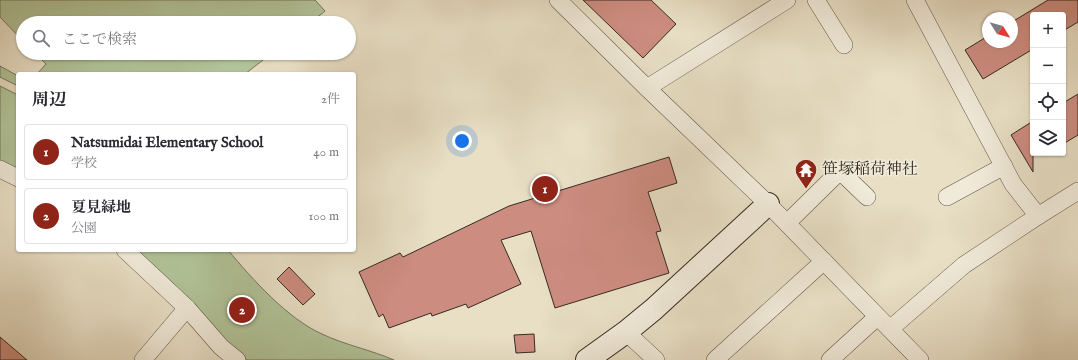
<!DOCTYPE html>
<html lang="ja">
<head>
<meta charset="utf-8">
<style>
  body { margin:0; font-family:"IM FELL English","Noto Serif JP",serif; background:#f2f2f3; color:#2b2b33 }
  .controls { position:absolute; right:12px; top:12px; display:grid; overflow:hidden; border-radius:4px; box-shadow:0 1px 3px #0004 }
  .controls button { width:36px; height:36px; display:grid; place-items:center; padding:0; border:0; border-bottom:1px solid #e1e1e2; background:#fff; color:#2b2b33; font:20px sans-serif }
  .compass { position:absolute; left:982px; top:12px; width:36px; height:36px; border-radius:50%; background:#fff; box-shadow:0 1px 3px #0004; rotate:127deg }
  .you { position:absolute; left:462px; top:141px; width:14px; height:14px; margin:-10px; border:3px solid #fff; border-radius:50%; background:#1a73e8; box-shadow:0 0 0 6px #1a73e833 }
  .badge { display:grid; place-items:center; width:26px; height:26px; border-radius:50%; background:#8f2418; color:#fff; font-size:13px; font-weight:700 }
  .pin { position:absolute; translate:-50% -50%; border:2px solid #fff; box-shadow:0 1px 4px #0006 }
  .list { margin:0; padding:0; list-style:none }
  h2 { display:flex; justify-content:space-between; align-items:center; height:52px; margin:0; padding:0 16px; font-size:17px }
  h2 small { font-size:13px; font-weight:400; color:#7c7c81 }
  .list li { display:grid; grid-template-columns:26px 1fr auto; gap:12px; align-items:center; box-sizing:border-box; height:56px; margin:0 8px 8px; padding:0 8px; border:1px solid #e1e1e2; border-radius:4px }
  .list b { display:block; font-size:15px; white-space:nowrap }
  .list p { margin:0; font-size:13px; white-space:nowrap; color:#7c7c81 }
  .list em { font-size:13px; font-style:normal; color:#7c7c81 }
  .icon { flex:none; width:22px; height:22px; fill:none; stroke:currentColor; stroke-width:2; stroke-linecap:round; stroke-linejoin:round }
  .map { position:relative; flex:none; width:1078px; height:360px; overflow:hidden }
  .search { position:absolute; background:#fff; box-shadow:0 1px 3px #0004; left:16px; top:16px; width:340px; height:44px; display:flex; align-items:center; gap:10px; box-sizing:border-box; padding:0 14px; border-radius:22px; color:#7c7c81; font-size:15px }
  .panel { position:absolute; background:#fff; box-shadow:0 1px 3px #0004; left:16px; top:72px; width:340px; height:180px; border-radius:4px }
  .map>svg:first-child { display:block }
</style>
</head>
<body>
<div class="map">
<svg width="1078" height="360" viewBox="0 0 1078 360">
  <rect width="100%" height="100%" fill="#e8dfc5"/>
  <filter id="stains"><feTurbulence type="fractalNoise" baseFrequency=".005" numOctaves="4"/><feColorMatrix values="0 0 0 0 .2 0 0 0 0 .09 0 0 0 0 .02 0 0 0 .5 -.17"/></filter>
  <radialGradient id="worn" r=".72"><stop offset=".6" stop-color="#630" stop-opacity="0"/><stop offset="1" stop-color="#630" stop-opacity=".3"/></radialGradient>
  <!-- green -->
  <g fill="#b1c398" stroke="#73775e">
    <path d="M0,0H315L325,11L310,23H23V41L0,17Z"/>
    <path d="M35,53H272L245,74H37L46,64Z"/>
    <path d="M0,66L18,76V86L0,77Z"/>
    <path d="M0,86L18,95V171L0,162Z"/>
    <path d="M134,250H228C252,279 288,319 322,334C345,345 371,350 394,360H247L228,343Z"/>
  </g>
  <!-- building -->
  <g fill="#cd8c80" stroke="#352b23">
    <path d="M583,0H651L676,24L643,58Z"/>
    <path d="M1048,0H1078V22L1063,31V15H1033V49L983,79L965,50L988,36V42H1012V22Z"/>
    <path d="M1078,94V135L1063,144V103Z"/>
    <path d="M1033,121V172L1011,135Z"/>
    <path d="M669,157L677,183L648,192L661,231L656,232L669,273L555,308L531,231L501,240L521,284L468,308L466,304L432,316L431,313L389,328L383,314L379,317L359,272L400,253L403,257L509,206Z"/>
    <path d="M289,267L315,294L303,305L277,279Z"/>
    <path d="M534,334L535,352L516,353L514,335Z"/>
    <path d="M0,337L27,360H0Z"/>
  </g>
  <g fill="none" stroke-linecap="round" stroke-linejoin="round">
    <!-- street casing -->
    <g stroke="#62584c" stroke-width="18">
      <g id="street">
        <path d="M558,0L647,88L768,204L920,360"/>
        <path d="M816,0L844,45"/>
        <path d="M915,0L1013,184L1038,216L1078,191"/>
        <path d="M647,88L787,0"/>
        <path d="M0,169L18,178"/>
        <path d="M947,197L1004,166"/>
        <path d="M787,223L840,171L867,197"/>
        <path d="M125,250L187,308L221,347L237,360"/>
        <path d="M890,329L964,265L1038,216"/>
        <path d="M626,332L656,360"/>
        <path d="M143,360L187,308"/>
        <path d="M715,360L824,261"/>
        <path d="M830,360L877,317"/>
      </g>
    </g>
    <!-- secondary casing -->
    <g stroke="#352b23" stroke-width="24">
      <path id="secondary" d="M587,360L626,332L654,309L768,204"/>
    </g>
    <!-- street -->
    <use href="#street" stroke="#f0ead9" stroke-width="17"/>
    <!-- secondary -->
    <use href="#secondary" stroke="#f0ead9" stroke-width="22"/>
  </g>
  <!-- icons -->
  <defs>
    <g id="temple-pin" transform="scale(1.15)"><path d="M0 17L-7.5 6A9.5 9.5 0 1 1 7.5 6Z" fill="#8f2418" stroke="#f0ead9"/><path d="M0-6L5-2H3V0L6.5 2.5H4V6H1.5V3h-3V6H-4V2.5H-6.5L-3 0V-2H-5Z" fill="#fff"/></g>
  </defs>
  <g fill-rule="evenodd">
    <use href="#temple-pin" x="806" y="170"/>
  </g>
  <g text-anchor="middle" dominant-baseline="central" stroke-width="3.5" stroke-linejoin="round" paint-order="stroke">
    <!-- poi labels -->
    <g font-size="16" fill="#352b23" stroke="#f0ead9" text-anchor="start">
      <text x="822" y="170">笹塚稲荷神社</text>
    </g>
  </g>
  <rect width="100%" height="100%" filter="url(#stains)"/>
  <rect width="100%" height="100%" fill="url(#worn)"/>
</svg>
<div class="controls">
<button>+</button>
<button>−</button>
<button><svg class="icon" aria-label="locate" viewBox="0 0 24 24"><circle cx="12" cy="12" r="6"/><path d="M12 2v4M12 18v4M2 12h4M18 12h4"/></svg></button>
<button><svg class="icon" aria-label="layers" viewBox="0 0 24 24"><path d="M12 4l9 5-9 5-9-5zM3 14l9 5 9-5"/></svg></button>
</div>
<svg class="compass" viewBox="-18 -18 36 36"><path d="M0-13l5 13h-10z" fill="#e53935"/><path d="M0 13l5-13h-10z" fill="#7c7c81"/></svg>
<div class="you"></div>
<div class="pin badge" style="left:545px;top:189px">1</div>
<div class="pin badge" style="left:242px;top:310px">2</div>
<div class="search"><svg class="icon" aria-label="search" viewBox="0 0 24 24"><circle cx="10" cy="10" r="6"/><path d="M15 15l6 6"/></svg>ここで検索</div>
<section class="panel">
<h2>周辺<small>2件</small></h2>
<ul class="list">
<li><span class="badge">1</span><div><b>Natsumidai Elementary School</b><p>学校</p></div><em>40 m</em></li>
<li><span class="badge">2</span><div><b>夏見緑地</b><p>公園</p></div><em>100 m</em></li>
</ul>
</section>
</div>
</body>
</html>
